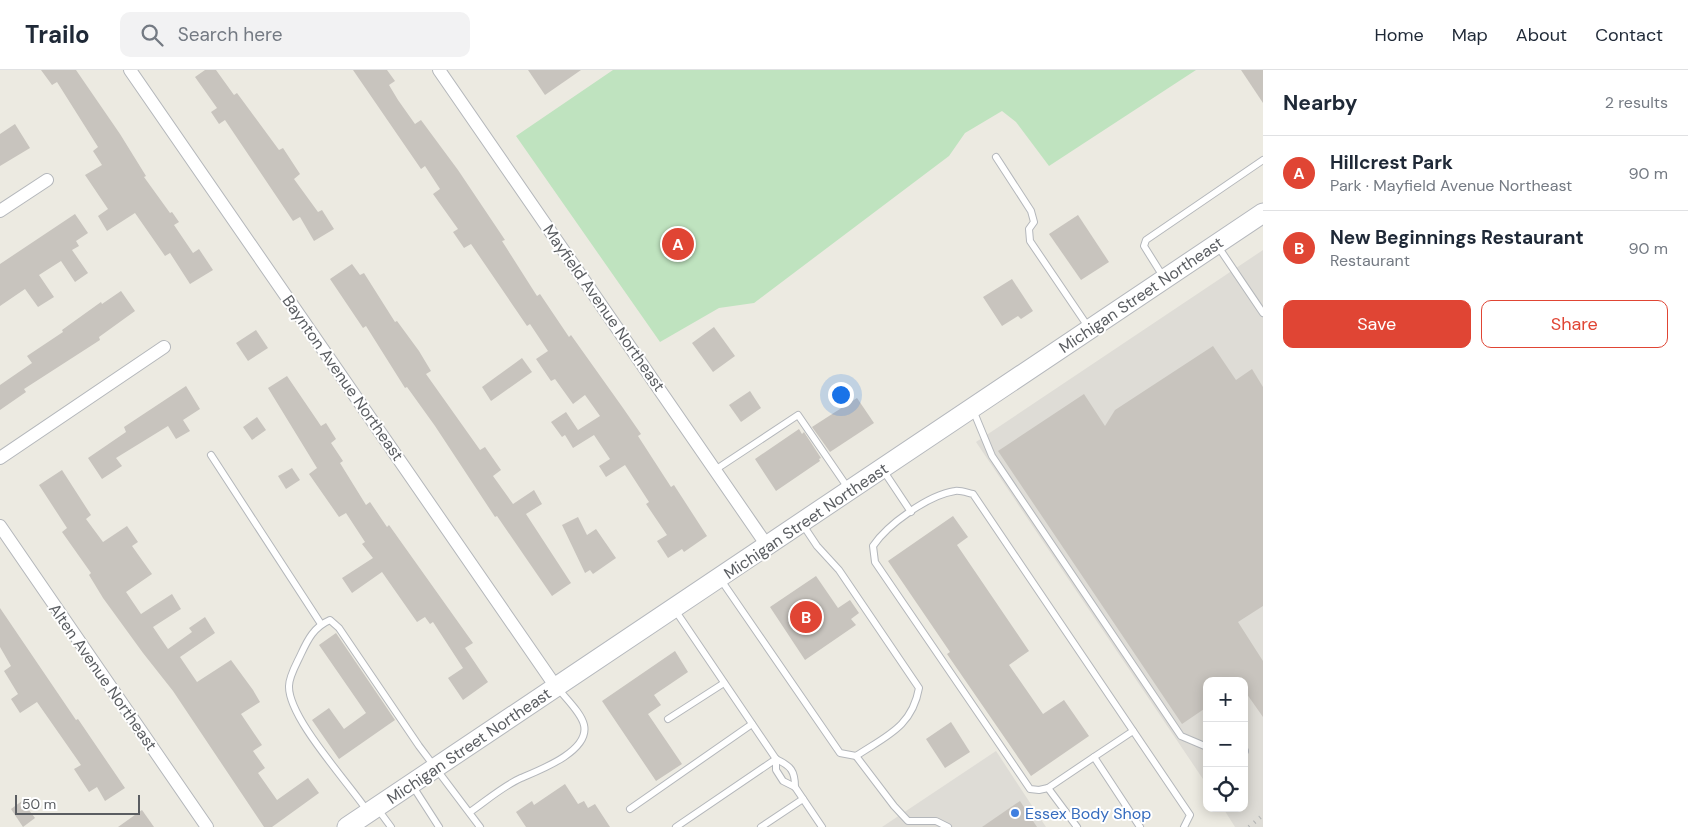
<!DOCTYPE html>
<html lang="en">
<head>
<meta charset="utf-8">
<style>
  body { margin:0; font-family:"DM Sans",sans-serif; background:#f2f2f3; color:#1f2937 }
  .controls { position:absolute; right:15px; bottom:15px; display:grid; overflow:hidden; border-radius:10px; box-shadow:0 2px 12px #0003 }
  .controls button { width:45px; height:45px; display:grid; place-items:center; padding:0; border:0; border-bottom:1px solid #e0e1e3; background:#fff; color:#1f2937; font:25px sans-serif }
  .scale { position:absolute; left:15px; bottom:12px; width:125px; box-sizing:border-box; padding-left:5px; border:2px solid #5a5d61; border-top:0; font-size:14px; line-height:18px; white-space:nowrap; color:#5a5d61; -webkit-text-stroke:4px #fff; paint-order:stroke }
  .you { position:absolute; left:840px; top:324px; width:18px; height:18px; margin:-12px; border:4px solid #fff; border-radius:50%; background:#1a73e8; box-shadow:0 0 0 8px #1a73e833 }
  .badge { display:grid; place-items:center; width:32px; height:32px; border-radius:50%; background:#e04534; color:#fff; font-size:16px; font-weight:700 }
  .pin { position:absolute; translate:-50% -50%; border:2px solid #fff; box-shadow:0 1px 5px #0006 }
  .list { margin:0; padding:0; list-style:none }
  h2 { display:flex; justify-content:space-between; align-items:center; height:65px; margin:0; padding:0 20px; font-size:21px }
  h2 small { font-size:16px; font-weight:400; color:#747a83 }
  .list li { display:grid; grid-template-columns:32px 1fr auto; gap:15px; align-items:center; box-sizing:border-box; height:75px; padding:0 20px; border-top:1px solid #e0e1e3 }
  .list b { display:block; font-size:19px; white-space:nowrap }
  .list p { margin:0; font-size:16px; white-space:nowrap; color:#747a83 }
  .list em { font-size:16px; font-style:normal; color:#747a83 }
  .actions { display:flex; gap:10px; padding:15px 20px }
  .actions a { flex:1; padding:11px 0; border:1px solid #e04534; border-radius:10px; text-align:center; font-size:18px; color:#e04534 }
  .actions .main { background:#e04534; color:#fff }
  .icon { flex:none; width:28px; height:28px; fill:none; stroke:currentColor; stroke-width:2; stroke-linecap:round; stroke-linejoin:round }
  .map { position:relative; flex:none; width:1263px; height:757px; overflow:hidden }
  header { display:flex; align-items:center; gap:30px; box-sizing:border-box; height:70px; padding:0 25px; background:#fff; border-bottom:1px solid #e0e1e3 }
  header strong { font-size:24px }
  nav { display:flex; gap:28px; margin-inline-start:auto; font-size:18px }
  .search { width:350px; height:45px; background:#f2f2f3; display:flex; align-items:center; gap:12px; box-sizing:border-box; padding:0 18px; border-radius:10px; color:#747a83; font-size:19px }
  main { display:flex }
  aside { flex:1; background:#fff }
  .map>svg:first-child { display:block }
</style>
</head>
<body>
<header>
<strong>Trailo</strong>
<div class="search"><svg class="icon" aria-label="search" viewBox="0 0 24 24"><circle cx="10" cy="10" r="6"/><path d="M15 15l6 6"/></svg>Search here</div>
<nav><a>Home</a><a>Map</a><a>About</a><a>Contact</a></nav>
</header>
<main>
<div class="map">
<svg width="1263" height="757" viewBox="0 0 1263 757">
  <rect width="100%" height="100%" fill="#eceae1"/>
  <!-- industrial -->
  <g fill="#dedcd6">
    <path d="M1263,180V757H1235L1223,738H1244V611H1207V715L976,372Z"/>
    <path d="M996,681L1046,757H882Z"/>
  </g>
  <!-- green -->
  <path fill="#bfe3bf" d="M613,0H1196L1049,96L1016,52L1002,41L965,63L949,86L754,233L719,238L660,272L516,66Z"/>
  <!-- building -->
  <g fill="#c8c4be">
    <path d="M41,0H76L120,64L146,106L144,107L170,143L172,142L179,152L174,155L193,183L199,179L213,200L190,214L170,183L165,186L135,143L107,161L98,146L108,139L85,105L102,95L93,81L98,77L57,12L52,15Z"/>
    <path d="M205,0H216L234,25L237,23L279,80L283,78L300,104L294,109L318,142L322,140L334,159L314,171L300,147L293,151L225,50L219,54L211,42L217,38L195,7Z"/>
    <path d="M353,0H387L395,11L389,15L398,30L415,54L421,50L458,100L505,170L502,171L537,226L540,224L569,267L571,265L623,338L641,364L638,366L671,417L674,415L707,466L684,482L682,479L668,488L657,471L667,465L646,434L649,432L625,395L606,407L599,396L610,389L594,365L573,378L565,365L562,367L551,352L566,342L578,360L600,346L585,325L573,334L555,309L551,311L536,289L548,281L530,254L527,256L471,174L464,178L453,162L458,159L433,124L440,119L425,96L421,99Z"/>
    <path d="M528,0H581L545,25Z"/>
    <path d="M1241,0H1263V33Z"/>
    <path d="M15,54L30,78L0,96V64Z"/>
    <path d="M75,144L88,163L76,171L79,176L72,180L88,203L75,212L61,191L39,205L54,227L38,237L25,219L0,236V194Z"/>
    <path d="M1078,145L1109,192L1081,210L1049,164Z"/>
    <path d="M352,194L360,205L364,203L395,252L397,251L419,281L431,301L426,304L480,380L485,377L501,400L493,406L513,434L534,420L542,434L526,444L571,513L552,526L497,446L495,447L435,356L407,317L405,318L366,256L363,258L330,209Z"/>
    <path d="M1012,209L1033,241L1021,249L1018,246L1002,256L983,227Z"/>
    <path d="M121,221L135,241L99,267L100,270L24,319L26,322L0,340V315L32,293L27,286L63,262L62,260L101,232L102,234Z"/>
    <path d="M714,257L735,286L713,302L692,273Z"/>
    <path d="M256,260L268,278L248,291L236,273Z"/>
    <path d="M1213,276L1236,310L1252,299L1263,317V536L1238,552L1263,591V647L1244,620V611H1207V637L1182,654L998,381L1084,324L1105,356L1115,340Z"/>
    <path d="M522,288L532,302L491,331L482,317Z"/>
    <path d="M287,306L321,356L326,353L336,369L331,373L343,391L340,393L366,435L370,432L387,457L389,455L473,573L465,578L488,612L463,630L448,608L463,598L433,552L430,554L425,547L417,552L382,502L352,523L342,508L373,488L362,474L365,472L346,443L339,447L309,404L317,398L268,318Z"/>
    <path d="M186,316L200,339L183,350L190,361L176,369L168,356L116,388L122,396L102,409L88,388L126,362L124,357Z"/>
    <path d="M750,321L761,338L741,352L729,335Z"/>
    <path d="M857,328L874,353L830,382L812,357Z"/>
    <path d="M257,347L266,360L252,370L243,357Z"/>
    <path d="M799,359L802,364L804,362L821,388L819,389L820,391L776,421L755,389Z"/>
    <path d="M292,398L300,410L286,419L278,406Z"/>
    <path d="M62,400L91,445L86,449L103,472L127,456L138,472L132,476L152,504L126,522L141,544L172,524L181,539L153,557L168,579L192,562L189,558L205,547L215,563L180,587L197,612L231,590L253,620L260,632L241,644L262,675L253,681L265,698L258,703L277,730L308,708L319,723L272,757H264L173,621L143,583L103,528L89,505L91,503L62,462L67,458L39,415Z"/>
    <path d="M953,446L968,467L957,475L1029,581L1009,595L1043,644L1064,630L1089,666L1031,706L947,584L950,582L888,491Z"/>
    <path d="M578,447L587,465L596,459L616,488L593,504L590,500L585,503L562,455Z"/>
    <path d="M816,506L838,538L850,530L859,543L851,549L856,555L805,590L770,537Z"/>
    <path d="M0,538L76,650L78,649L125,718L105,731L97,717L89,722L74,699L81,695L37,632L20,643L11,629L18,624L4,601L11,596L0,577Z"/>
    <path d="M336,563L395,650L339,689L312,650L329,638L344,659L366,643L319,575Z"/>
    <path d="M675,581L688,602L654,625L661,635L648,644L682,694L656,711L602,631Z"/>
    <path d="M951,652L970,682L945,698L926,669Z"/>
    <path d="M565,714L578,734L584,731L588,738L595,734L610,757H526L516,742L532,731L534,735Z"/>
    <path d="M22,731L35,748L23,757L11,739Z"/>
    <path d="M1020,731L1037,757H982Z"/>
    <path d="M142,740L154,757H118Z"/>
  </g>
  <g fill="none" stroke-linecap="round" stroke-linejoin="round">
    <!-- lane casing -->
    <g stroke="#b4b7bb" stroke-width="8">
      <g id="lane">
        <path d="M996,87L1031,141L1034,152L1029,159L1030,171L1089,258"/>
        <path d="M1217,175L1263,243"/>
        <path d="M1164,208L1144,176L1146,170L1263,90"/>
        <path d="M973,340L992,386L1181,666L1207,677"/>
        <path d="M211,385L321,554"/>
        <path d="M715,400L798,345L848,418"/>
        <path d="M883,400L911,442"/>
        <path d="M721,510L840,683L856,686C886,666 912,657 919,618L839,500L817,476L803,455"/>
        <path d="M675,540L776,689C791,696 795,701 795,717"/>
        <path d="M668,649L724,613"/>
        <path d="M1244,681H1245"/>
        <path d="M856,686L894,736L908,751H936L948,757"/>
        <path d="M1094,687L1133,661"/>
        <path d="M776,689V700L783,711L795,717L822,757"/>
        <path d="M412,715L439,757"/>
        <path d="M1048,718L1094,687L1140,757"/>
        <path d="M377,738L391,757"/>
        <path d="M630,739L752,654"/>
        <path d="M368,742C349,713 288,648 289,616C289,606 297,593 301,584C308,569 314,557 330,550L339,558L419,676L480,757"/>
        <path d="M470,742C486,731 503,716 521,708C540,700 590,681 584,655C581,642 565,628 557,617"/>
        <path d="M676,757L776,689"/>
        <path d="M761,757L803,729"/>
        <path d="M1077,757L1048,718L1039,720L1030,719L875,492L873,476C887,455 928,425 955,421C960,420 968,423 973,424L1190,745L1184,757"/>
      </g>
    </g>
    <!-- street casing -->
    <g stroke="#b4b7bb" stroke-width="14">
      <g id="street">
        <path d="M130,0L556,617"/>
        <path d="M439,0L768,477"/>
        <path d="M0,141L47,110"/>
        <path d="M0,388L164,277"/>
        <path d="M0,456L207,757"/>
      </g>
    </g>
    <!-- secondary casing -->
    <g stroke="#b5b8bd" stroke-width="21">
      <path id="secondary" d="M347,757L1263,143"/>
    </g>
    <!-- lane -->
    <use href="#lane" stroke="#fff" stroke-width="6"/>
    <!-- street -->
    <use href="#street" stroke="#fff" stroke-width="12"/>
    <!-- secondary -->
    <use href="#secondary" stroke="#fff" stroke-width="19"/>
    <!-- rail -->
    <path stroke="#b2b3b3" stroke-width="4" stroke-dasharray="1 6" stroke-linecap="butt" d="M1249,757L1263,745"/>
  </g>
  <!-- markers -->
  <circle fill="#3f7fe0" stroke="#fff" stroke-width="2" cx="1015" cy="743" r="5"/>
  <g text-anchor="middle" dominant-baseline="central" stroke-width="4" stroke-linejoin="round" paint-order="stroke">
    <!-- street labels -->
    <g font-size="16" fill="#5a5d61" stroke="#fff">
      <text transform="translate(1141 225) rotate(-34)">Michigan Street Northeast</text>
      <text transform="translate(604 238) rotate(55)">Mayfield Avenue Northeast</text>
      <text transform="translate(343 308) rotate(55)">Baynton Avenue Northeast</text>
      <text transform="translate(806 451) rotate(-34)">Michigan Street Northeast</text>
      <text transform="translate(103 607) rotate(55)">Alten Avenue Northeast</text>
      <text transform="translate(469 676) rotate(-34)">Michigan Street Northeast</text>
    </g>
    <!-- shop labels -->
    <g font-size="16" fill="#366cbe" stroke="#fff" text-anchor="start">
      <text x="1025" y="743">Essex Body Shop</text>
    </g>
  </g>
</svg>
<div class="controls">
<button>+</button>
<button>−</button>
<button><svg class="icon" aria-label="locate" viewBox="0 0 24 24"><circle cx="12" cy="12" r="6"/><path d="M12 2v4M12 18v4M2 12h4M18 12h4"/></svg></button>
</div>
<div class="scale">50 m</div>
<div class="you"></div>
<div class="pin badge" style="left:678px;top:174px">A</div>
<div class="pin badge" style="left:806px;top:547px">B</div>
</div>
<aside>
<h2>Nearby<small>2 results</small></h2>
<ul class="list">
<li><span class="badge">A</span><div><b>Hillcrest Park</b><p>Park · Mayfield Avenue Northeast</p></div><em>90 m</em></li>
<li><span class="badge">B</span><div><b>New Beginnings Restaurant</b><p>Restaurant</p></div><em>90 m</em></li>
</ul>
<div class="actions"><a class="main">Save</a><a>Share</a></div>
</aside>
</main>
</body>
</html>
